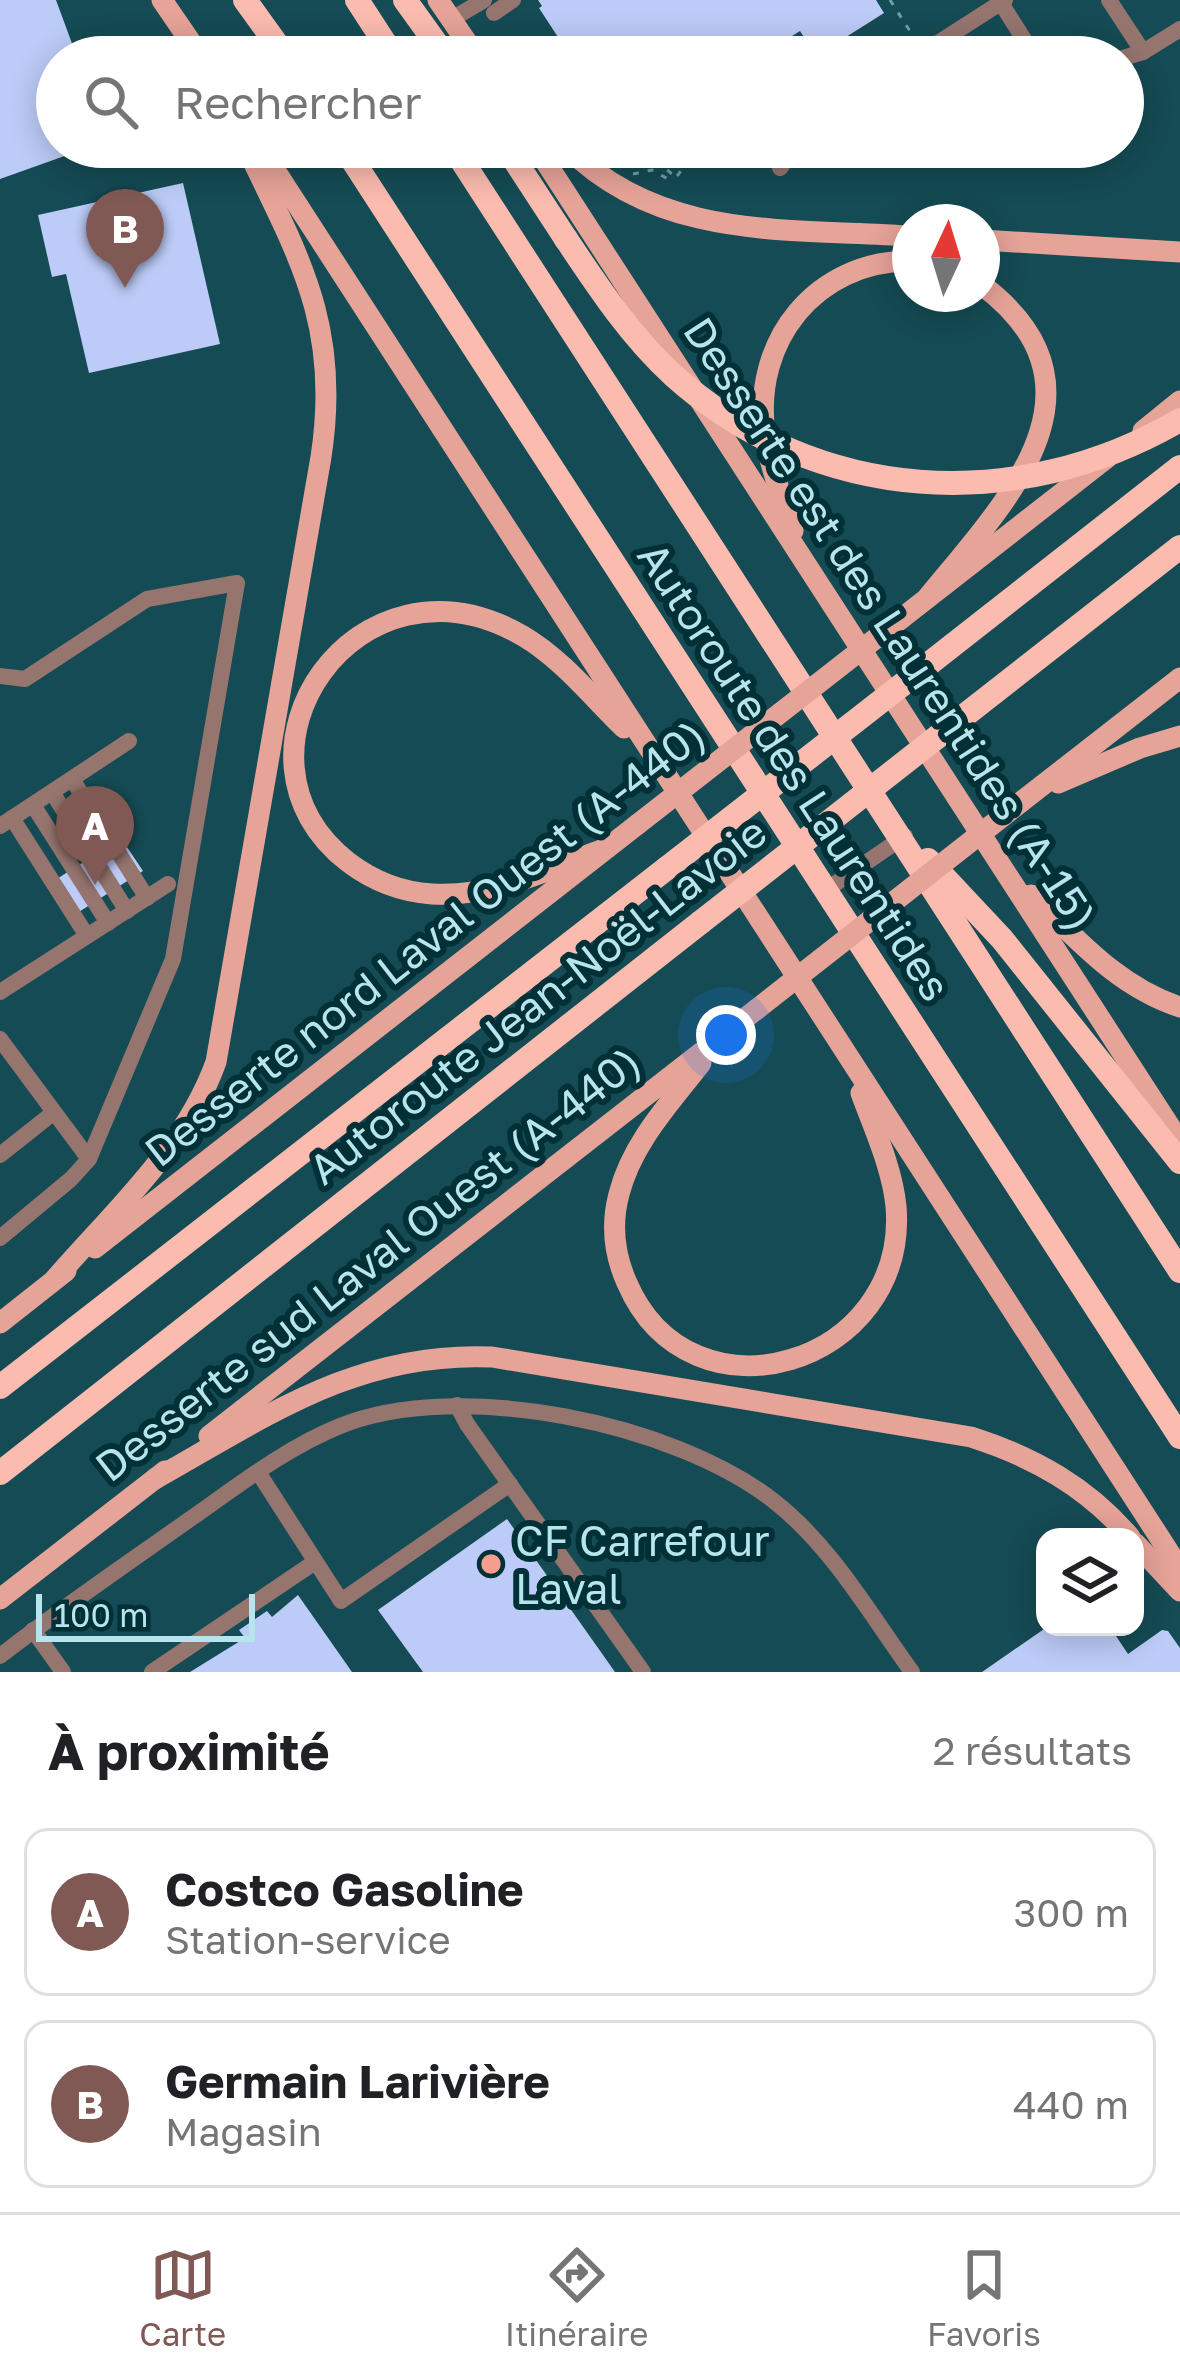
<!DOCTYPE html>
<html lang="fr">
<head>
<meta charset="utf-8">
<style>
  body { margin:0; font-family:"Golos Text",sans-serif; background:#f6f6f6; color:#202124 }
  .controls { position:absolute; right:36px; bottom:36px; display:grid; overflow:hidden; border-radius:24px; box-shadow:0 6px 30px #0003 }
  .controls button { width:108px; height:108px; display:grid; place-items:center; padding:0; border:0; border-bottom:3px solid #e0e0e0; background:#fff; color:#202124; font:60px sans-serif }
  .compass { position:absolute; left:892px; top:204px; width:108px; height:108px; border-radius:50%; background:#fff; box-shadow:0 6px 30px #0003; rotate:4deg }
  .scale { position:absolute; left:36px; bottom:30px; width:219px; box-sizing:border-box; padding-left:12px; border:6px solid #b8e5ed; border-top:0; font-size:33px; line-height:42px; white-space:nowrap; color:#b8e5ed; -webkit-text-stroke:9px #023037; paint-order:stroke }
  .you { position:absolute; left:726px; top:1035px; width:42px; height:42px; margin:-30px; border:9px solid #fff; border-radius:50%; background:#1a73e8; box-shadow:0 0 0 18px #1a73e833 }
  .badge { display:grid; place-items:center; width:78px; height:78px; border-radius:50%; background:#805954; color:#fff; font-size:39px; font-weight:700 }
  .pin { position:absolute; translate:-50% -99px; filter:drop-shadow(0 3px 6px #0008) }
  .pin::after { content:''; position:absolute; top:63px; width:42px; height:36px; background:inherit; clip-path:polygon(0 0,100% 0,50% 100%) }
  .list { margin:0; padding:0; list-style:none }
  h2 { display:flex; justify-content:space-between; align-items:center; height:156px; margin:0; padding:0 48px; font-size:51px }
  h2 small { font-size:39px; font-weight:400; color:#757577 }
  .list li { display:grid; grid-template-columns:78px 1fr auto; gap:36px; align-items:center; box-sizing:border-box; height:168px; margin:0 24px 24px; padding:0 24px; border:3px solid #e0e0e0; border-radius:24px }
  .list b { display:block; font-size:45px; white-space:nowrap }
  .list p { margin:0; font-size:39px; white-space:nowrap; color:#757577 }
  .list em { font-size:39px; font-style:normal; color:#757577 }
  .icon { flex:none; width:66px; height:66px; fill:none; stroke:currentColor; stroke-width:2; stroke-linecap:round; stroke-linejoin:round }
  .map { position:relative; flex:none; width:1180px; height:1672px; overflow:hidden }
  .search { position:absolute; background:#fff; box-shadow:0 6px 30px #0003; left:36px; right:36px; top:36px; height:132px; display:flex; align-items:center; gap:30px; box-sizing:border-box; padding:0 42px; border-radius:66px; color:#757577; font-size:45px }
  .sheet { height:540px; background:#fff }
  nav { display:flex; justify-content:space-around; align-items:center; box-sizing:border-box; height:168px; border-top:3px solid #e0e0e0; background:#fff; font-size:33px; color:#757577 }
  nav a { display:grid; justify-items:center; gap:6px }
  nav .on { color:#805954 }
  .map>svg:first-child { display:block }
</style>
</head>
<body>
<div class="map">
<svg width="1180" height="1672" viewBox="0 0 1180 1672">
  <rect width="100%" height="100%" fill="#154b54"/>
  <!-- building -->
  <g fill="#bccbf7">
    <path d="M0,0H56L77,57H57V147L87,148L0,179Z"/>
    <path d="M538,0H876L884,13L816,56L800,31L759,57H571L539,8L542,6Z"/>
    <path d="M183,183L220,344L89,373L66,274L52,277L38,215Z"/>
    <path d="M121,838L143,871L71,917L49,884Z"/>
    <path d="M507,1519L615,1672H423L378,1610Z"/>
    <path d="M298,1595L352,1672H190L245,1638L239,1630L267,1611L272,1617Z"/>
    <path d="M1047,1627H1110L1128,1654L1162,1630L1168,1631L1180,1648V1672H982Z"/>
  </g>
  <g fill="none" stroke-linecap="round" stroke-linejoin="round">
    <!-- path -->
    <g stroke="#6e9fa8" stroke-width="3" stroke-dasharray="6 9" stroke-linecap="butt">
      <path d="M890,0L915,39"/>
      <path d="M846,37L860,57"/>
      <path d="M499,47L507,57"/>
      <path d="M833,57L850,46"/>
      <path d="M656,160L674,176"/>
      <path d="M815,166L842,161"/>
      <path d="M633,174L652,170L668,179L675,177"/>
      <path d="M677,176L684,167"/>
    </g>
    <!-- minor -->
    <g stroke="#96756f" stroke-width="16">
      <path d="M1109,0L1143,52L1123,58"/>
      <path d="M1001,3L1035,57"/>
      <path d="M494,13L513,0"/>
      <path d="M452,19L484,0"/>
      <path d="M1143,52L1180,29"/>
      <path d="M916,57L1005,0"/>
      <path d="M780,168L795,147"/>
      <path d="M0,676L25,679L147,599L237,583L173,959L89,1159"/>
      <path d="M72,779L147,898"/>
      <path d="M52,792L127,911"/>
      <path d="M33,805L108,923"/>
      <path d="M12,818L87,936"/>
      <path d="M0,826L129,741"/>
      <path d="M826,890L905,836"/>
      <path d="M0,992L168,884"/>
      <path d="M0,1039L89,1159L71,1179L0,1238"/>
      <path d="M0,1155L53,1113"/>
      <path d="M457,1405L467,1424L643,1672"/>
      <path d="M258,1472L341,1601L510,1484"/>
      <path d="M33,1630L63,1672"/>
      <path d="M0,1656C63,1607 128,1563 193,1517C240,1484 286,1448 340,1426C459,1378 676,1423 775,1502C832,1547 870,1614 912,1672"/>
      <path d="M152,1672L315,1562"/>
    </g>
    <!-- major -->
    <g stroke="#e6a398" stroke-width="21">
      <path d="M162,0L201,57"/>
      <path d="M438,0L477,57"/>
      <path d="M260,147L1180,1569"/>
      <path d="M536,147L1180,1142"/>
      <path d="M567,147C660,241 788,228 910,236"/>
      <path d="M982,240L1180,252"/>
      <path d="M1143,431L1180,401"/>
      <path d="M793,531C783,499 769,466 765,433C752,341 816,261 910,261"/>
      <path d="M928,597C1003,505 1120,389 982,285"/>
      <path d="M902,618L1108,457"/>
      <path d="M1058,783L1140,748L1180,736"/>
      <path d="M1021,802L1180,678"/>
      <path d="M607,848C551,868 493,898 432,894C401,892 373,881 348,862C211,755 357,539 523,636C562,659 592,697 624,728"/>
      <path d="M1031,895C1077,939 1118,987 1180,1007"/>
      <path d="M701,1063C670,1103 632,1143 619,1194C611,1224 614,1254 627,1283C691,1431 909,1365 896,1206C892,1167 874,1129 861,1093"/>
      <path d="M95,1248L638,824"/>
      <path d="M55,1279C114,1211 185,1148 216,1062L321,457C341,327 300,259 246,147"/>
      <path d="M0,1323L66,1271"/>
      <path d="M209,1436L757,1009"/>
      <path d="M155,1479C267,1416 358,1351 492,1357L971,1437C1034,1457 1087,1487 1130,1537"/>
      <path d="M1135,1543L1180,1591"/>
      <path d="M0,1599L165,1471"/>
    </g>
    <!-- highway -->
    <g stroke="#fbbbaf" stroke-width="24">
      <path d="M245,0L286,57"/>
      <path d="M357,0L394,57"/>
      <path d="M405,0L446,57"/>
      <path d="M344,147L1180,1437"/>
      <path d="M453,147L1180,1271"/>
      <path d="M506,147L566,239"/>
      <path d="M930,663L1180,467"/>
      <path d="M964,716L1180,547"/>
      <path d="M928,860L1002,939L1180,1162"/>
      <path d="M0,1387L667,868"/>
      <path d="M0,1473L701,922"/>
    </g>
    <!-- major-bridge -->
    <g stroke="#e6a398" stroke-width="21">
      <path d="M638,824L902,618"/>
      <path d="M757,1009L1021,802"/>
    </g>
    <!-- highway-bridge -->
    <g stroke="#fbbbaf" stroke-width="24">
      <path d="M566,239C598,287 631,337 674,376C817,504 1017,515 1180,420"/>
      <path d="M667,868L930,663"/>
      <path d="M701,922L964,716"/>
    </g>
  </g>
  <!-- markers -->
  <circle fill="#f59d8e" stroke="#023037" stroke-width="4.5" cx="491" cy="1564" r="12"/>
  <g text-anchor="middle" dominant-baseline="central" stroke-width="12" stroke-linejoin="round" paint-order="stroke">
    <!-- street labels -->
    <g font-size="42" fill="#b8e5ed" stroke="#023037">
      <text transform="translate(891 623) rotate(57)">Desserte est des Laurentides (A-15)</text>
      <text transform="translate(795 771) rotate(57)">Autoroute des Laurentides</text>
      <text transform="translate(424 942) rotate(-38)">Desserte nord Laval Ouest (A-440)</text>
      <text transform="translate(537 1000) rotate(-38)">Autoroute Jean-Noël-Lavoie</text>
      <text transform="translate(367 1263) rotate(-38)">Desserte sud Laval Ouest (A-440)</text>
    </g>
    <!-- poi labels -->
    <g font-size="42" fill="#b8e5ed" stroke="#023037" text-anchor="start">
      <text x="515" y="1540">CF Carrefour<tspan x="515" dy="48">Laval</tspan></text>
    </g>
  </g>
</svg>
<div class="controls">
<button><svg class="icon" aria-label="layers" viewBox="0 0 24 24"><path d="M12 4l9 5-9 5-9-5zM3 14l9 5 9-5"/></svg></button>
</div>
<svg class="compass" viewBox="-18 -18 36 36"><path d="M0-13l5 13h-10z" fill="#e53935"/><path d="M0 13l5-13h-10z" fill="#757577"/></svg>
<div class="scale">100 m</div>
<div class="you"></div>
<div class="pin badge" style="left:95px;top:885px">A</div>
<div class="pin badge" style="left:125px;top:288px">B</div>
<div class="search"><svg class="icon" aria-label="search" viewBox="0 0 24 24"><circle cx="10" cy="10" r="6"/><path d="M15 15l6 6"/></svg>Rechercher</div>
</div>
<section class="sheet">
<h2>À proximité<small>2 résultats</small></h2>
<ul class="list">
<li><span class="badge">A</span><div><b>Costco Gasoline</b><p>Station-service</p></div><em>300 m</em></li>
<li><span class="badge">B</span><div><b>Germain Larivière</b><p>Magasin</p></div><em>440 m</em></li>
</ul>
</section>
<nav>
<a class="on"><svg class="icon" aria-label="map" viewBox="0 0 24 24"><path d="M3 6l6-2 6 2 6-2v14l-6 2-6-2-6 2zM9 4v14M15 6v14"/></svg>Carte</a>
<a><svg class="icon" aria-label="directions" viewBox="0 0 24 24"><path d="M12 3l9 9-9 9-9-9zM9 14v-3h6M13 9l2 2-2 2"/></svg>Itinéraire</a>
<a><svg class="icon" aria-label="saved" viewBox="0 0 24 24"><path d="M7 4h10v16l-5-4-5 4z"/></svg>Favoris</a>
</nav>
</body>
</html>
